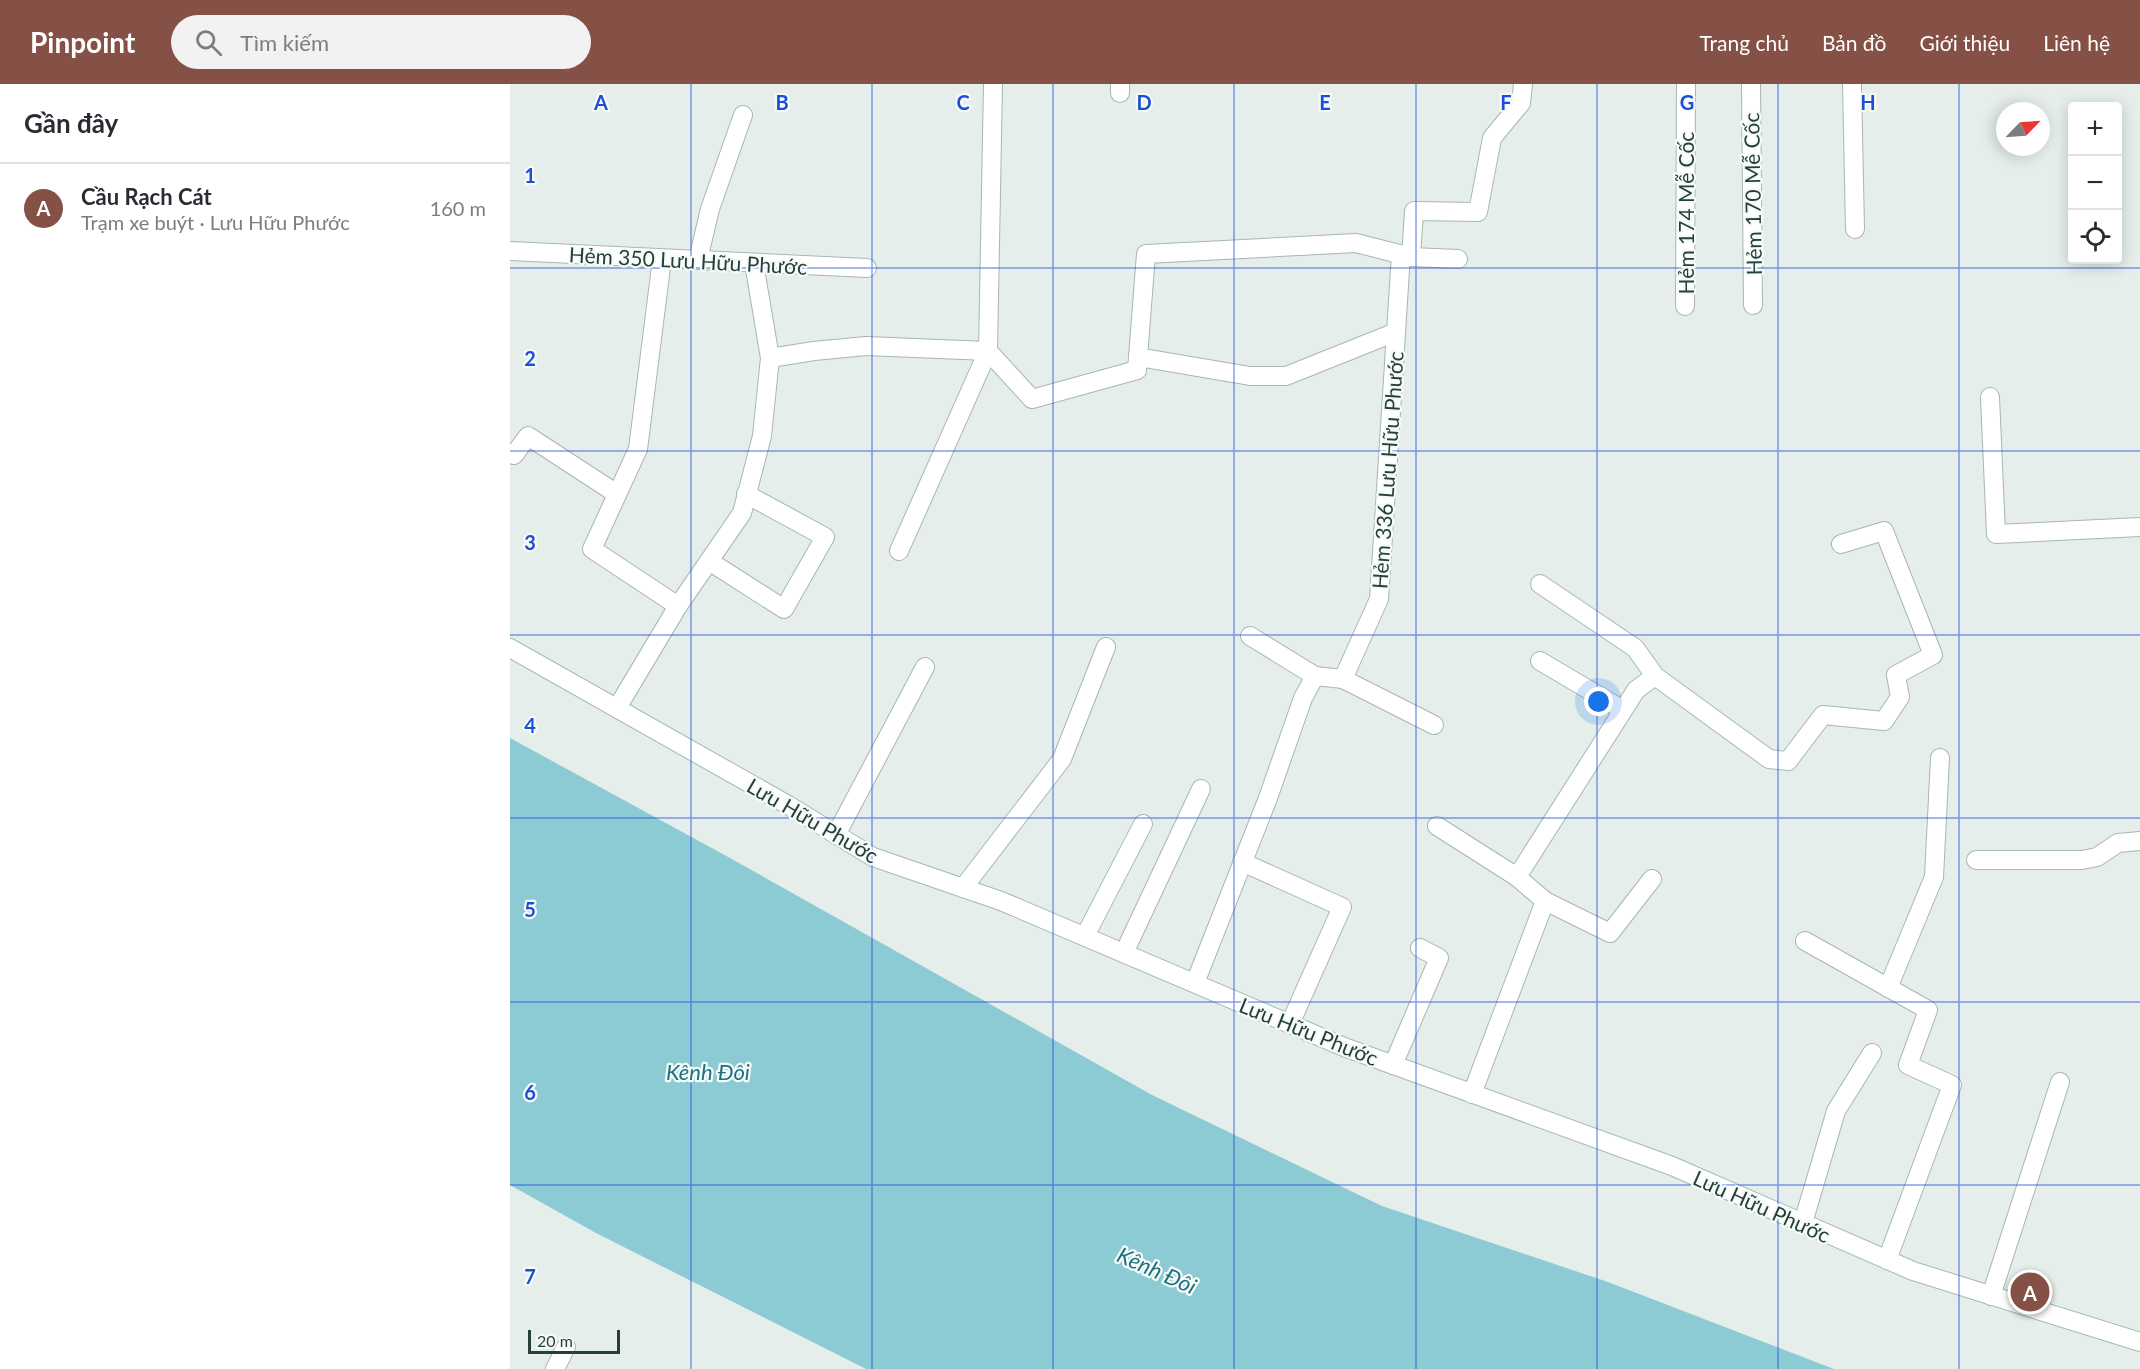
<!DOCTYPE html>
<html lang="vi">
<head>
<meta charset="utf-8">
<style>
  body { margin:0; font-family:Lato,sans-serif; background:#f2f2f3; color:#2b2b33 }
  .controls { position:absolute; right:18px; top:18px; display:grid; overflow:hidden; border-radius:6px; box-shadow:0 3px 15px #0003 }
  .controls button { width:54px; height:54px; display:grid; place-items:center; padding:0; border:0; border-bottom:2px solid #e1e1e2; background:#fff; color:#2b2b33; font:30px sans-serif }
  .compass { position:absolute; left:1486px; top:18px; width:54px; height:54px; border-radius:50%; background:#fff; box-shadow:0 3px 15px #0003; rotate:65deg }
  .scale { position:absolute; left:18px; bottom:15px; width:92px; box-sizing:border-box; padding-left:6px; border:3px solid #234138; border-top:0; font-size:16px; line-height:21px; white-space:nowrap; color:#234138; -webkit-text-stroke:4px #f6faf8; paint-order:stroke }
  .you { position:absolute; left:1089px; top:618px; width:21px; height:21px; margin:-15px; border:4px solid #fff; border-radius:50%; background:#1a73e8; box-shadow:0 0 0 9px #1a73e833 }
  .badge { display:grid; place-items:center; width:39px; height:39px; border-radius:50%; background:#855046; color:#fff; font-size:20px; font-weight:700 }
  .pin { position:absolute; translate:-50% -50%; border:3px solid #fff; box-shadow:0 2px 6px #0006 }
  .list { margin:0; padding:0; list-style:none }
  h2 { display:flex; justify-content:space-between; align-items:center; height:78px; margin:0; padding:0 24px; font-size:26px }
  h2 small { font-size:20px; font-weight:400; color:#7c7c81 }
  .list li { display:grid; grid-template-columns:39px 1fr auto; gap:18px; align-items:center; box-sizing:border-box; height:90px; padding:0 24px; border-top:2px solid #e1e1e2 }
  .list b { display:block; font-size:22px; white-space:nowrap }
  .list p { margin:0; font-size:20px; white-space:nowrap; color:#7c7c81 }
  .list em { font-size:20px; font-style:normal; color:#7c7c81 }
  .icon { flex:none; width:33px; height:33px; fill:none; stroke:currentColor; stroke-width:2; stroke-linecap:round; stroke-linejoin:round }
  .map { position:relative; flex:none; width:1630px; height:1285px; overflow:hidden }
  header { display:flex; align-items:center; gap:36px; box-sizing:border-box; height:84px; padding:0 30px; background:#855046; color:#fff }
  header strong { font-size:28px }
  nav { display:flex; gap:33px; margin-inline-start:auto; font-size:21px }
  .search { width:420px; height:54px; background:#f2f2f3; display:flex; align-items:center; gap:15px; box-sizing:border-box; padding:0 21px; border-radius:33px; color:#7c7c81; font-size:22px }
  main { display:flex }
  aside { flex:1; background:#fff }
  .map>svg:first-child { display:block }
</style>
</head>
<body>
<header>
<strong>Pinpoint</strong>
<div class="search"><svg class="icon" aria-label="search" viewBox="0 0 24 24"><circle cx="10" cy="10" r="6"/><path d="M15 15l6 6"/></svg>Tìm kiếm</div>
<nav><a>Trang chủ</a><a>Bản đồ</a><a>Giới thiệu</a><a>Liên hệ</a></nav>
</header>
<main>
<aside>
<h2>Gần đây<small></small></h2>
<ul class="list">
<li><span class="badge">A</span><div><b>Cầu Rạch Cát</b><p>Trạm xe buýt · Lưu Hữu Phước</p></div><em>160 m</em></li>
</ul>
</aside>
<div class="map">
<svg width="1630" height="1285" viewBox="0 0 1630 1285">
  <rect width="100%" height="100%" fill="#e5eeea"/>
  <!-- water -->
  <path fill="#8ccbd4" d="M0,654L220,774L642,1011L872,1122L1098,1198L1324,1285H356L86,1149L0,1101Z"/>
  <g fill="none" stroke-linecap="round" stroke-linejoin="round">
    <!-- lane casing -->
    <g stroke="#a7b7b1" stroke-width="20">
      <g id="lane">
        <path d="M901,173L904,127L968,128L982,54L1011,19L1013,0"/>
        <path d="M152,175L128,365L82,465L168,522"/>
        <path d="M188,176L200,125L233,31"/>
        <path d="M260,274L304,267L356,262L478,267L522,315L627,286L636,170L846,159L901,173L948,175"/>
        <path d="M0,369L4,371L18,352L107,410"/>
        <path d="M389,467L478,267L483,0"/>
        <path d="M199,477L274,525L315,453L236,410"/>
        <path d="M740,552L805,592"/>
        <path d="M1030,577L1113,626"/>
        <path d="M833,595L924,641"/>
        <path d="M927,742L1007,793"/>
        <path d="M453,804L552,675L596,563"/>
        <path d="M1035,817L1100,849L1142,795"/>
        <path d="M575,852L633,740"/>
        <path d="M1293,1139L1326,1027L1362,969"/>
        <path d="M1481,1212L1550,998"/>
      </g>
    </g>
    <!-- street casing -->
    <g stroke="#a7b7b1" stroke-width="20">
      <g id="street">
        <path d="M1241,0L1243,221"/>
        <path d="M1342,0L1345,145"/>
        <path d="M610,9V0"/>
        <path d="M0,167L357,184"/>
        <path d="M1175,222L1176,0"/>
        <path d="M628,273L740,292H776L886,248"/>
        <path d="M1480,313L1486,450L1630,443"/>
        <path d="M1030,500L1125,564L1145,592"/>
        <path d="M107,624L168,522L232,429L252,352L260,274L244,179"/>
        <path d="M326,751L415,583"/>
        <path d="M1466,776H1572L1587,773L1608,759L1630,757"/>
        <path d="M732,778L832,823L780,940"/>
        <path d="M1295,857L1418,926L1398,981L1442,1001L1377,1176"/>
        <path d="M614,869L691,705"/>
        <path d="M685,899L758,714L793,614L805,592L833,595L869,515L891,170"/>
        <path d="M1378,904L1424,793L1430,674"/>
        <path d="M883,981L929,874L910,864"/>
        <path d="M962,1010L1035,817L1007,793L1126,606L1145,592L1259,675L1278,677L1313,631L1374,637L1390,613L1386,591L1423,571L1374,447L1331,460"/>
        <path d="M45,1285L56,1263"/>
      </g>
    </g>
    <!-- secondary casing -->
    <g stroke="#a3bab1" stroke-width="20">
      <path id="secondary" d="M0,564L278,721L363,773L491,817L834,963L1162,1082L1403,1187L1630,1258"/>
    </g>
    <!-- lane -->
    <use href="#lane" stroke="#fff" stroke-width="18"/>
    <!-- street -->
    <use href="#street" stroke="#fff" stroke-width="18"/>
    <!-- secondary -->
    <use href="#secondary" stroke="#fff" stroke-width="18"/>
  </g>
  <!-- grid -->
  <path fill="none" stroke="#1d4ed8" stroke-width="1.5" stroke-opacity="0.55" d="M181,0V1285M362,0V1285M543,0V1285M724,0V1285M906,0V1285M1087,0V1285M1268,0V1285M1449,0V1285M0,184H1630M0,367H1630M0,551H1630M0,734H1630M0,918H1630M0,1101H1630"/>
  <g text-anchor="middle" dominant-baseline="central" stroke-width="4.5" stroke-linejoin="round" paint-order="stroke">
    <!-- street labels -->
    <g font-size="21" fill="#234138" stroke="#f6faf8">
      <text transform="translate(1242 110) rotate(-91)">Hẻm 170 Mễ Cốc</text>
      <text transform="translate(1175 129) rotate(-90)">Hẻm 174 Mễ Cốc</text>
      <text transform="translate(178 176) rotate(3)">Hẻm 350 Lưu Hữu Phước</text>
      <text transform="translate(877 386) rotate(-86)">Hẻm 336 Lưu Hữu Phước</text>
      <text transform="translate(303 736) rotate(30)">Lưu Hữu Phước</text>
      <text transform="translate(799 947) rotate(22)">Lưu Hữu Phước</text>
      <text transform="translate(1252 1122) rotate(24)">Lưu Hữu Phước</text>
    </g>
    <!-- water labels -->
    <g font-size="22" font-style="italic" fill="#1b717f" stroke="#f6faf8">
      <text x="198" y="987">Kênh Đôi</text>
      <text transform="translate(647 1186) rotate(24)">Kênh Đôi</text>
    </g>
  </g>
  <g font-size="20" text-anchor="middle" font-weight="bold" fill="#1d4ed8" stroke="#f6faf8" stroke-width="4.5" stroke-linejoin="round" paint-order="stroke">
    <text x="91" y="26">A</text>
    <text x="272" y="26">B</text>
    <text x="453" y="26">C</text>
    <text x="634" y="26">D</text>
    <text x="815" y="26">E</text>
    <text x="996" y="26">F</text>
    <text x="1177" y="26">G</text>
    <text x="1358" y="26">H</text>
    <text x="20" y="99">1</text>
    <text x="20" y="282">2</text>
    <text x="20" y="466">3</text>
    <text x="20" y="649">4</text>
    <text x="20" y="833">5</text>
    <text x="20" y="1016">6</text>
    <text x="20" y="1200">7</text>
  </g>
</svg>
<div class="controls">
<button>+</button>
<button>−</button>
<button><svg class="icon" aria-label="locate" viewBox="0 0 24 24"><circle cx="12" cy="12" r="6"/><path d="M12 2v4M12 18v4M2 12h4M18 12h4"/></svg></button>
</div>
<svg class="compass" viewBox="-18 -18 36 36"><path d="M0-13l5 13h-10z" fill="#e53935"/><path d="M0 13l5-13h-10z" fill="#7c7c81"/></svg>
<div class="scale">20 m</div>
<div class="you"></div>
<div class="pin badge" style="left:1520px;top:1208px">A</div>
</div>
</main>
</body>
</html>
